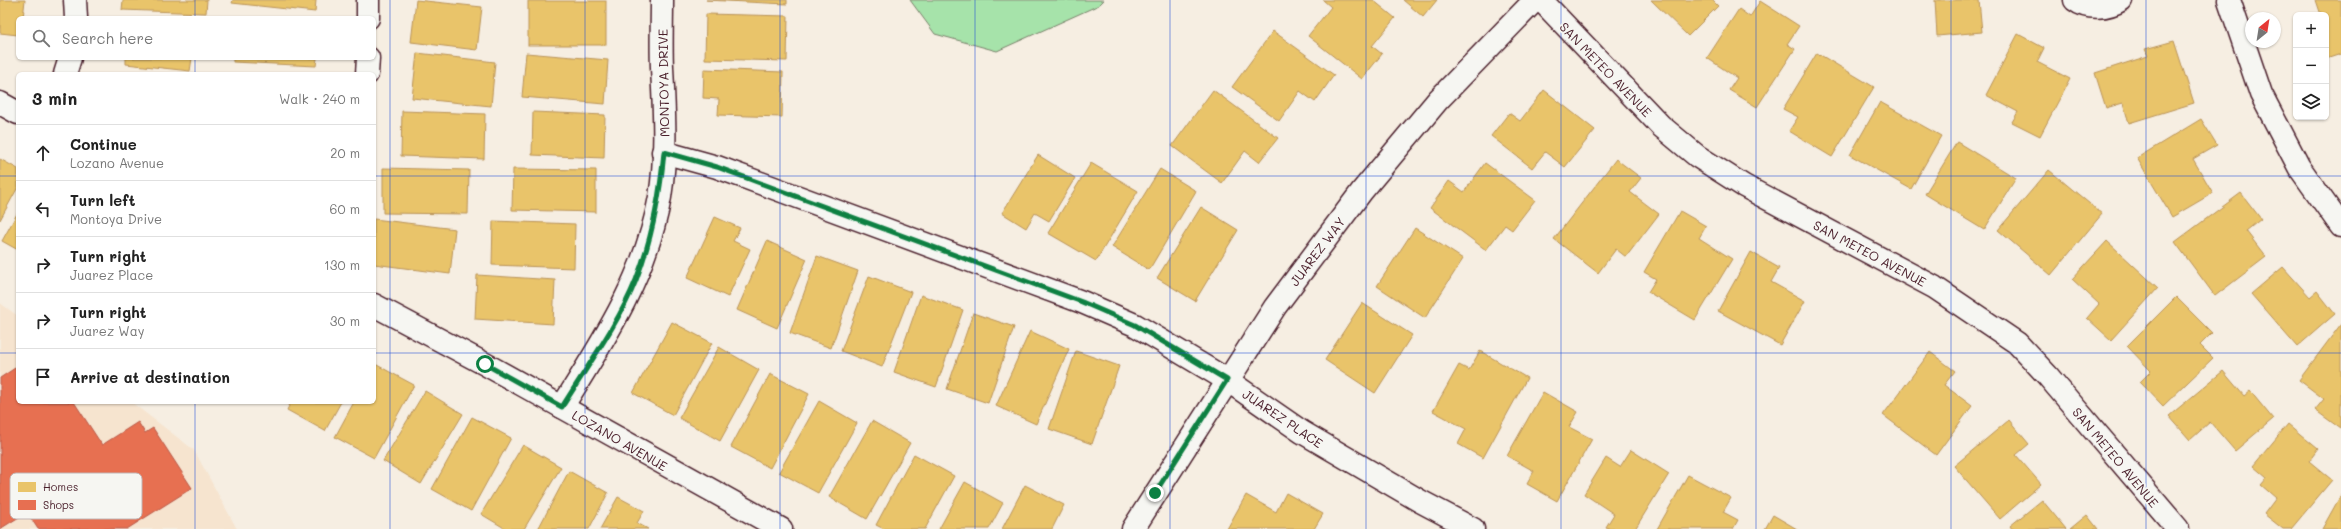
<!DOCTYPE html>
<html lang="en">
<head>
<meta charset="utf-8">
<style>
  body { margin:0; font-family:Mali,sans-serif; background:#f6f6f6; color:#222 }
  .controls { position:absolute; right:12px; top:12px; display:grid; overflow:hidden; border-radius:6px; box-shadow:0 1px 3px #0004 }
  .controls button { width:36px; height:36px; display:grid; place-items:center; padding:0; border:0; border-bottom:1px solid #e0e0e0; background:#fff; color:#222; font:20px sans-serif }
  .compass { position:absolute; left:2245px; top:12px; width:36px; height:36px; border-radius:50%; background:#fff; box-shadow:0 1px 3px #0004; rotate:30deg }
  .stop { position:absolute; width:12px; height:12px; margin:-9px; border:3px solid #0b8043; border-radius:50%; background:#fff }
  .stop.end { background:#0b8043; border-color:#fff; box-shadow:0 1px 4px #0008 }
  .list { margin:0; padding:0; list-style:none }
  h2 { display:flex; justify-content:space-between; align-items:center; height:52px; margin:0; padding:0 16px; font-size:17px }
  h2 small { font-size:13px; font-weight:400; color:#767676 }
  .list li { display:grid; grid-template-columns:26px 1fr auto; gap:12px; align-items:center; box-sizing:border-box; height:56px; padding:0 16px; border-top:1px solid #e0e0e0 }
  .list b { display:block; font-size:15px; white-space:nowrap }
  .list p { margin:0; font-size:13px; white-space:nowrap; color:#767676 }
  .list em { font-size:13px; font-style:normal; color:#767676 }
  .icon { flex:none; width:22px; height:22px; fill:none; stroke:currentColor; stroke-width:2; stroke-linecap:round; stroke-linejoin:round }
  .map { position:relative; flex:none; width:2341px; height:529px; overflow:hidden }
  .search { position:absolute; background:#fff; box-shadow:0 1px 3px #0004; left:16px; top:16px; width:360px; height:44px; display:flex; align-items:center; gap:10px; box-sizing:border-box; padding:0 14px; border-radius:6px; color:#767676; font-size:15px }
  .panel { position:absolute; background:#fff; box-shadow:0 1px 3px #0004; left:16px; top:72px; width:360px; height:332px; border-radius:6px }
  .map>svg:first-child { display:block }
</style>
</head>
<body>
<div class="map">
<svg width="2341" height="529" viewBox="0 0 2341 529">
  <rect width="100%" height="100%" fill="#f6eee2"/>
  <filter id="ink" filterUnits="userSpaceOnUse"><feTurbulence type="fractalNoise" baseFrequency=".025" numOctaves="2"/><feDisplacementMap in="SourceGraphic" scale="8" xChannelSelector="R" yChannelSelector="G"/><feConvolveMatrix kernelMatrix="1 2 1 2 8 2 1 2 1" color-interpolation-filters="sRGB"/></filter>
  <g filter="url(#ink)">
    <!-- built -->
    <path fill="#f6e4cf" d="M0,303L18,316V402H131L194,450L237,529H0Z"/>
    <!-- green -->
    <path fill="#a6e3aa" stroke="#78816a" d="M910,0H1104L1099,5L997,51L935,34Z"/>
    <!-- homes -->
    <g fill="#e9c46a" stroke="#b99257">
      <path d="M0,0H25L23,18H18V35L0,33Z"/>
      <path d="M123,0H207L206,13L122,10Z"/>
      <path d="M233,0H316L315,12L232,3Z"/>
      <path d="M416,0L482,7L477,50L411,42Z"/>
      <path d="M706,0H787V4Z"/>
      <path d="M1323,0H1373L1395,18L1372,46L1382,54L1362,79L1308,36L1331,7Z"/>
      <path d="M1403,0H1437L1423,17Z"/>
      <path d="M1651,0H1712L1718,6L1688,36Z"/>
      <path d="M1935,0H1979L1982,32L1937,36Z"/>
      <path d="M2316,0H2341V54L2326,59V15H2321Z"/>
      <rect x="528" y="1" width="78" height="44"/>
      <path d="M1760,1L1799,26L1787,44L1795,49L1757,107L1729,90L1737,78L1707,58L1739,9L1750,17Z"/>
      <path d="M706,14L788,16L787,61L705,59Z"/>
      <path d="M1273,31L1334,75L1315,102L1300,91L1279,121L1232,87Z"/>
      <path d="M2018,34L2044,48L2037,62L2070,79L2040,136L2012,122L2018,112L1986,95Z"/>
      <path d="M2174,41L2194,103L2129,123L2123,103L2106,108L2095,73L2148,56L2145,49Z"/>
      <path d="M417,53L495,62L491,106L412,98Z"/>
      <path d="M526,53L608,60L605,104L522,97Z"/>
      <path d="M1817,53L1874,87L1832,157L1789,131L1798,117L1783,109Z"/>
      <path d="M126,58H192L190,71L126,64Z"/>
      <path d="M233,58H317L316,66L233,62Z"/>
      <path d="M704,69L783,72L782,117L718,115L719,99L703,98Z"/>
      <path d="M1213,90L1278,138L1259,162L1245,151L1222,183L1172,146Z"/>
      <path d="M1544,90L1595,130L1565,167L1545,152L1532,168L1491,136L1509,113L1520,121Z"/>
      <path d="M1880,102L1941,136L1911,189L1850,155Z"/>
      <path d="M402,111L485,114L484,159L401,156Z"/>
      <path d="M533,112L605,115L604,158L532,155Z"/>
      <path d="M2201,119L2217,145L2193,159L2213,193L2172,217L2137,158Z"/>
      <path d="M1957,142L2016,178L1984,230L1925,194Z"/>
      <path d="M1038,155L1075,178L1049,221L1035,213L1026,228L1002,213Z"/>
      <path d="M0,159L18,169V187L0,220Z"/>
      <path d="M1616,159L1641,178L1630,192L1659,214L1626,257L1616,249L1598,273L1554,239Z"/>
      <path d="M1091,163L1138,191L1096,261L1048,233Z"/>
      <path d="M1485,163L1535,200L1512,230L1505,225L1486,250L1430,208L1449,181L1464,192Z"/>
      <path d="M383,168L469,170L468,214L383,213Z"/>
      <path d="M513,169L596,170V212L512,210Z"/>
      <path d="M1160,169L1196,191L1149,270L1112,247Z"/>
      <path d="M2049,170L2102,214L2051,275L1998,230Z"/>
      <path d="M2241,193L2261,219L2246,231L2266,257L2215,296L2175,242Z"/>
      <path d="M1201,207L1238,230L1195,301L1157,278Z"/>
      <path d="M1680,211L1706,226L1699,238L1732,259L1695,320L1648,292L1656,279L1644,272Z"/>
      <path d="M18,212V250L2,241Z"/>
      <path d="M715,217L740,228L733,241L750,249L728,297L687,278Z"/>
      <path d="M374,219L455,229L450,274L374,264Z"/>
      <path d="M493,221L575,224L574,268L492,265Z"/>
      <path d="M1415,228L1463,259L1425,318L1377,286Z"/>
      <path d="M767,241L807,259L777,328L737,310Z"/>
      <path d="M2107,241L2158,288L2111,340L2087,318L2099,304L2072,279Z"/>
      <path d="M1751,252L1779,268L1771,282L1805,301L1780,345L1718,311Z"/>
      <path d="M817,256L858,271L831,348L790,333Z"/>
      <path d="M2283,267L2310,297L2317,291L2335,314L2297,347L2251,294Z"/>
      <path d="M477,275L555,280L553,324L475,319Z"/>
      <path d="M869,276L911,292L882,367L841,351Z"/>
      <path d="M921,295L963,310L936,387L894,372Z"/>
      <path d="M2176,297L2212,333L2200,345L2213,358L2163,406L2140,382L2151,371L2127,346Z"/>
      <path d="M1362,303L1412,335L1375,393L1325,360Z"/>
      <path d="M973,313L1014,327L988,403L947,389Z"/>
      <path d="M672,322L712,343L673,415L633,393Z"/>
      <path d="M2341,324V429L2315,410L2324,399L2299,380Z"/>
      <path d="M1030,331L1069,349L1036,424L996,406Z"/>
      <path d="M719,347L759,370L720,441L679,418Z"/>
      <path d="M1076,351L1119,366L1092,444L1049,429Z"/>
      <path d="M1480,351L1527,378L1483,458L1458,444L1466,429L1433,411L1459,365L1469,370Z"/>
      <path d="M1930,352L1955,371L1944,385L1972,406L1936,455L1883,415Z"/>
      <path d="M375,364L414,385L374,458L335,437L354,402H374Z"/>
      <path d="M2223,371L2244,396L2250,391L2273,419L2235,451L2210,422L2190,440L2169,416Z"/>
      <path d="M770,374L809,394L770,468L731,447Z"/>
      <path d="M425,391L463,414L421,484L383,461Z"/>
      <path d="M1543,392L1578,412L1569,427L1592,439L1557,501L1527,484L1534,471L1507,456Z"/>
      <path d="M819,401L857,423L818,493L779,472Z"/>
      <path d="M291,402H341L325,431L287,410Z"/>
      <path d="M472,417L511,438L471,511L432,489Z"/>
      <path d="M2009,420L2029,444L2016,455L2041,484L2000,519L1954,466Z"/>
      <path d="M872,421L910,443L867,519L829,497Z"/>
      <path d="M2288,424L2318,449L2309,461L2332,480L2291,529H2283L2264,514L2276,498L2261,485L2267,478L2253,466Z"/>
      <path d="M523,445L561,467L524,529H506L481,514Z"/>
      <path d="M1631,450L1669,474L1635,529H1610L1606,527L1614,514L1584,494L1606,458L1620,467Z"/>
      <path d="M914,454L954,476L925,529H884L876,525Z"/>
      <path d="M569,471L608,493L589,529H538Z"/>
      <path d="M1688,475L1731,498L1723,512L1738,520L1733,529H1657Z"/>
      <path d="M965,482L1003,503L989,529H939Z"/>
      <path d="M1025,485L1064,505L1052,529H1002Z"/>
      <path d="M1286,493L1323,514L1314,529H1227L1246,495L1276,512Z"/>
      <path d="M2341,495V529H2322Z"/>
      <path d="M618,497L644,511L637,523L648,529H600Z"/>
      <path d="M2042,500L2066,529H2012L2010,526Z"/>
      <path d="M1773,515L1797,529H1765Z"/>
      <path d="M2087,515L2098,529H2070Z"/>
    </g>
    <!-- shops -->
    <path fill="#e76f51" stroke="#b85746" d="M18,366V402H74L102,445L138,422L145,433L153,428L192,488L127,529H38L27,512L0,529V378Z"/>
    <g fill="none" stroke-linecap="round" stroke-linejoin="round">
      <!-- street casing -->
      <g stroke="#4a1f2b" stroke-width="25">
        <g id="street">
          <path d="M75,0L76,18"/>
          <path d="M368,0V18"/>
          <path d="M1541,0L1661,126L1697,156L1744,186L1934,287L2017,343L2047,375L2178,529"/>
          <path d="M2075,0C2088,10 2108,8 2121,0"/>
          <path d="M2229,0L2261,94L2299,167L2341,226"/>
          <path d="M65,74L70,58"/>
          <path d="M367,74L368,58"/>
          <path d="M0,103L18,113"/>
          <path d="M663,152L717,167L1082,302L1135,325L1227,380L1302,432L1420,501L1473,529"/>
          <path d="M374,305L485,364L781,529"/>
          <path d="M562,407C604,340 646,276 660,197C667,154 664,110 662,67C661,45 662,22 662,0"/>
          <path d="M1133,529L1275,307L1362,191L1438,100L1535,0"/>
        </g>
      </g>
      <!-- street -->
      <use href="#street" stroke="#f6f6f2" stroke-width="22"/>
    </g>
  </g>
  <g fill="none" stroke-linecap="round" stroke-linejoin="round" filter="url(#ink)">
    <!-- route -->
    <path stroke="#0b8043" stroke-width="5" d="M485,364L562,407C586,368 619,323 636,280C652,239 660,196 664,152L717,167L1082,302L1135,325L1227,380L1155,493"/>
  </g>
  <!-- grid -->
  <path fill="none" stroke="#1d4ed8" stroke-width="1" stroke-opacity="0.55" d="M195,0V18M390,0V529M585,0V529M780,0V529M975,0V529M1170,0V529M1366,0V529M1561,0V529M1756,0V529M1951,0V529M2146,0V529M195,58V74M0,176H18M374,176H2341M0,353H18M374,353H2341M195,402V529"/>
  <g text-anchor="middle" dominant-baseline="central" stroke-width="4" stroke-linejoin="round" paint-order="stroke">
    <!-- street labels -->
    <g font-size="13" fill="#4a1f2b" stroke="#f6f6f2">
      <text transform="translate(1606 69) rotate(46)">SAN METEO AVENUE</text>
      <text transform="translate(663 83) rotate(-91)">MONTOYA DRIVE</text>
      <text transform="translate(1317 251) rotate(-53)">JUAREZ WAY</text>
      <text transform="translate(1870 253) rotate(28)">SAN METEO AVENUE</text>
      <text transform="translate(1283 418) rotate(34)">JUAREZ PLACE</text>
      <text transform="translate(620 440) rotate(30)">LOZANO AVENUE</text>
      <text transform="translate(2116 457) rotate(50)">SAN METEO AVENUE</text>
    </g>
  </g>
  <!-- legend -->
  <rect x="10" y="473" width="132" height="46" rx="6" fill="#f6f6f2" stroke="#c2b6b6" stroke-width="1"/>
  <rect x="18" y="482" width="18" height="10" fill="#e9c46a"/>
  <rect x="18" y="500" width="18" height="10" fill="#e76f51"/>
  <g font-size="11" fill="#4a1f2b">
    <text x="43" y="491">Homes</text>
    <text x="43" y="509">Shops</text>
  </g>
</svg>
<div class="controls">
<button>+</button>
<button>−</button>
<button><svg class="icon" aria-label="layers" viewBox="0 0 24 24"><path d="M12 4l9 5-9 5-9-5zM3 14l9 5 9-5"/></svg></button>
</div>
<svg class="compass" viewBox="-18 -18 36 36"><path d="M0-13l5 13h-10z" fill="#e53935"/><path d="M0 13l5-13h-10z" fill="#767676"/></svg>
<div class="stop" style="left:485px;top:364px"></div>
<div class="stop end" style="left:1155px;top:493px"></div>
<div class="search"><svg class="icon" aria-label="search" viewBox="0 0 24 24"><circle cx="10" cy="10" r="6"/><path d="M15 15l6 6"/></svg>Search here</div>
<section class="panel">
<h2>3 min<small>Walk · 240 m</small></h2>
<ul class="list">
<li><svg class="icon" aria-label="ahead" viewBox="0 0 24 24"><path d="M12 20V5M6 11l6-6 6 6"/></svg><div><b>Continue</b><p>Lozano Avenue</p></div><em>20 m</em></li>
<li><svg class="icon" aria-label="left" viewBox="0 0 24 24"><path d="M17 20v-9H6M10 6l-5 5 5 5"/></svg><div><b>Turn left</b><p>Montoya Drive</p></div><em>60 m</em></li>
<li><svg class="icon" aria-label="right" viewBox="0 0 24 24"><path d="M7 20v-9h11M14 6l5 5-5 5"/></svg><div><b>Turn right</b><p>Juarez Place</p></div><em>130 m</em></li>
<li><svg class="icon" aria-label="right" viewBox="0 0 24 24"><path d="M7 20v-9h11M14 6l5 5-5 5"/></svg><div><b>Turn right</b><p>Juarez Way</p></div><em>30 m</em></li>
<li><svg class="icon" aria-label="arrive" viewBox="0 0 24 24"><path d="M6 21V4h12l-3 4 3 4H6"/></svg><div><b>Arrive at destination</b></div></li>
</ul>
</section>
</div>
</body>
</html>
